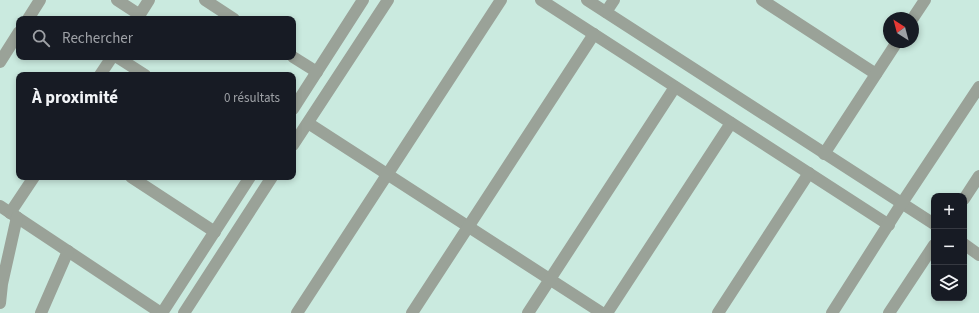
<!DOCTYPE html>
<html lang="fr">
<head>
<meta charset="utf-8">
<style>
  body { margin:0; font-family:"Source Sans 3",sans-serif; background:#242831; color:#f1f3f6 }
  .controls { position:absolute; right:12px; bottom:12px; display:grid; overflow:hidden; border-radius:8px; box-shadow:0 2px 6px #0003 }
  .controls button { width:36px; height:36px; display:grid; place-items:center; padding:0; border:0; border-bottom:1px solid #363941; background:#171b24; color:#f1f3f6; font:20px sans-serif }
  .compass { position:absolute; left:883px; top:12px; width:36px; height:36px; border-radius:50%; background:#171b24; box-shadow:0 2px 6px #0003; rotate:324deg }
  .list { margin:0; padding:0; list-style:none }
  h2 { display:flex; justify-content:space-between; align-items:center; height:52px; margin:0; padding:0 16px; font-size:17px }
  h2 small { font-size:13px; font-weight:400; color:#9ea1a6 }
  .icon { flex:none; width:22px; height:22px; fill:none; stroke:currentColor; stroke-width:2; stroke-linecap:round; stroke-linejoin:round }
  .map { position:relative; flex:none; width:979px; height:313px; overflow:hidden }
  .search { position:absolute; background:#171b24; box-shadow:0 2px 6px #0003; left:16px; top:16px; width:280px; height:44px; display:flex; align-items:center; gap:10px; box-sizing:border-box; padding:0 14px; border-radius:8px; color:#9ea1a6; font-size:15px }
  .panel { position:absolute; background:#171b24; box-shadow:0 2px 6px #0003; left:16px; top:72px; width:280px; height:108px; border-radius:8px }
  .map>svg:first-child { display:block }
</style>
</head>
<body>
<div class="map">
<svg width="979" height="313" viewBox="0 0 979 313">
  <rect width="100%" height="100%" fill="#caeadf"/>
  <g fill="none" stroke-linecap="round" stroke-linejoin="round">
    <!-- street -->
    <g stroke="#9aa298" stroke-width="12">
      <path d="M117,0L140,15"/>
      <path d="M205,0L234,19"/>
      <path d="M541,0L889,225"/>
      <path d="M587,0L934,224"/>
      <path d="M762,0L876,74"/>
      <path d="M606,12L614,0"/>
      <path d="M913,18L925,0"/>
      <path d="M28,19L40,0"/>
      <path d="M137,19L149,0"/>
      <path d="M117,57L145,75"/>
      <path d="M293,57L317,72"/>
      <path d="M0,62L19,32"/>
      <path d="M100,75L112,57"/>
      <path d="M293,109L363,0"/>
      <path d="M308,123L602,313"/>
      <path d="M293,145L388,0"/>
      <path d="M824,154L897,42"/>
      <path d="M131,177L215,232"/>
      <path d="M964,199L979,176"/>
      <path d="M0,206L161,313"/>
      <path d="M10,213L34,177"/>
      <path d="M964,244L979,255"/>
      <path d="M0,303L2,284L17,217"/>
      <path d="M41,313L68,251"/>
      <path d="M162,313L250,177"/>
      <path d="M184,313L272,177"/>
      <path d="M297,313L501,0"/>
      <path d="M412,313L594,34"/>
      <path d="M528,313L675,87"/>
      <path d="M607,313L731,123"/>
      <path d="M718,313L809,173"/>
      <path d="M832,313L902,203L979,87"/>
      <path d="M889,313L934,245"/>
    </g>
  </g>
</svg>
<div class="controls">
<button>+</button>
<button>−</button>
<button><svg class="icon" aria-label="layers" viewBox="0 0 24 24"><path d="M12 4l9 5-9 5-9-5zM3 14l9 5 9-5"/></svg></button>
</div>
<svg class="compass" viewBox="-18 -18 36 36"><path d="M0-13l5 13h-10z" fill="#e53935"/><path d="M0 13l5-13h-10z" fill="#9ea1a6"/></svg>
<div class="search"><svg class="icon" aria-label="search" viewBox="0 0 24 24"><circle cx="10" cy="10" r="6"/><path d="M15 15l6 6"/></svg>Rechercher</div>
<section class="panel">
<h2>À proximité<small>0 résultats</small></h2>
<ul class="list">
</ul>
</section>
</div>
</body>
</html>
